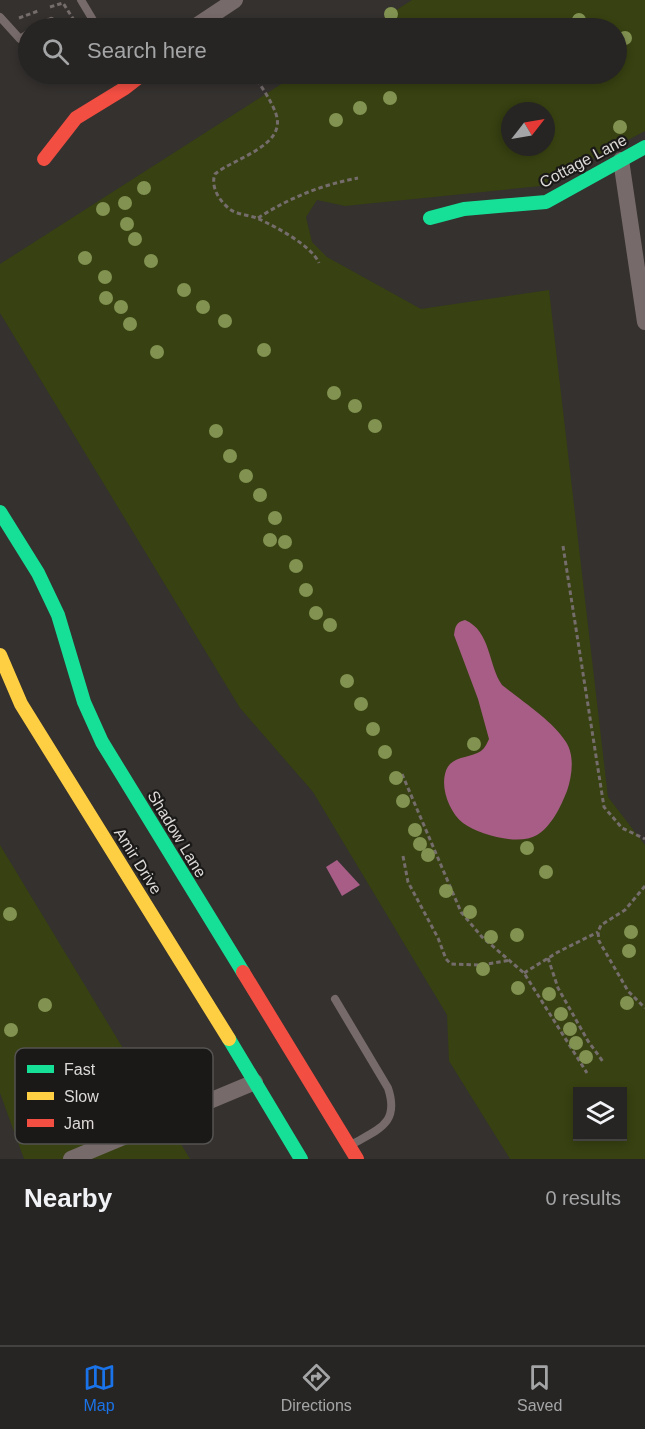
<!DOCTYPE html>
<html lang="en">
<head>
<meta charset="utf-8">
<style>
  body { margin:0; font-family:Arial,sans-serif; background:#333130; color:#f1f3f6 }
  .controls { position:absolute; right:18px; bottom:18px; display:grid; overflow:hidden; border-radius:0px; box-shadow:0 3px 9px #0003 }
  .controls button { width:54px; height:54px; display:grid; place-items:center; padding:0; border:0; border-bottom:2px solid #434241; background:#272523; color:#f1f3f6; font:30px sans-serif }
  .compass { position:absolute; left:501px; top:102px; width:54px; height:54px; border-radius:50%; background:#272523; box-shadow:0 3px 9px #0003; rotate:59deg }
  .list { margin:0; padding:0; list-style:none }
  h2 { display:flex; justify-content:space-between; align-items:center; height:78px; margin:0; padding:0 24px; font-size:26px }
  h2 small { font-size:20px; font-weight:400; color:#a4a5a6 }
  .icon { flex:none; width:33px; height:33px; fill:none; stroke:currentColor; stroke-width:2; stroke-linecap:round; stroke-linejoin:round }
  .map { position:relative; flex:none; width:645px; height:1159px; overflow:hidden }
  .search { position:absolute; background:#272523; box-shadow:0 3px 9px #0003; left:18px; right:18px; top:18px; height:66px; display:flex; align-items:center; gap:15px; box-sizing:border-box; padding:0 21px; border-radius:33px; color:#a4a5a6; font-size:22px }
  .sheet { height:186px; background:#272523 }
  nav { display:flex; justify-content:space-around; align-items:center; box-sizing:border-box; height:84px; border-top:2px solid #434241; background:#272523; font-size:16px; color:#a4a5a6 }
  nav a { display:grid; justify-items:center; gap:3px }
  nav .on { color:#1a73e8 }
  .map>svg:first-child { display:block }
</style>
</head>
<body>
<div class="map">
<svg width="645" height="1159" viewBox="0 0 645 1159">
  <rect width="100%" height="100%" fill="#34312f"/>
  <!-- green -->
  <g fill="#374111" fill-rule="evenodd">
    <path d="M412,0H645V131L541,186L345,206L317,200L306,217L312,242L327,257L421,309L549,290L608,797L645,845V1159H510L449,1061L447,1015L313,792L240,708L0,313V264L297,74H616V28H368ZM510,111H546V147H510ZM578,1092H622V1136H578Z"/>
    <path d="M0,845L190,1159H24L0,1093Z"/>
  </g>
  <!-- water -->
  <g fill="#a75d86">
    <path d="M465,620C491,631 488,665 502,685C522,701 553,721 566,742C575,756 572,776 567,791C561,806 552,826 537,835C519,846 479,835 463,823C450,813 441,790 445,774C449,755 469,759 481,751C485,748 487,743 489,739L478,699L454,635C455,627 456,622 465,620Z"/>
    <path d="M337,860L360,885L342,896L326,867Z"/>
  </g>
  <g fill="none" stroke-linecap="round" stroke-linejoin="round">
    <!-- path -->
    <g stroke="#756c6c" stroke-width="3" stroke-dasharray="4.5 3" stroke-linecap="butt">
      <path d="M50,7L63,3L79,28"/>
      <path d="M19,18L38,11"/>
      <path d="M253,74C261,86 271,100 276,114C287,146 234,158 215,174C210,187 220,202 231,210C239,215 250,215 259,219C276,227 311,245 319,263"/>
      <path d="M258,218C289,198 321,185 358,178"/>
      <path d="M563,546L604,807L622,828L645,839"/>
      <path d="M402,774L461,912L482,937L524,973L587,1073"/>
      <path d="M403,856L408,882L438,938L446,959L451,964L482,965L511,960"/>
      <path d="M645,886L625,910L601,925L598,932L599,941L628,991L645,1008"/>
      <path d="M548,958L558,988L588,1041L604,1063"/>
      <path d="M524,973L558,952L598,932"/>
    </g>
    <!-- lane -->
    <g stroke="#776a6a" stroke-width="8">
      <path d="M81,0L96,25L102,28"/>
      <path d="M0,17L20,39L28,34"/>
      <path d="M38,28L51,21"/>
      <path d="M335,999L388,1088C400,1124 378,1129 351,1145"/>
    </g>
    <!-- street -->
    <g stroke="#776a6a" stroke-width="16">
      <path d="M193,28L235,0"/>
      <path d="M621,160L645,322"/>
      <path d="M71,1159L255,1082"/>
    </g>
    <!-- fast -->
    <g stroke="#16e098" stroke-width="14">
      <path d="M430,218L464,209L546,202L645,147"/>
      <path d="M0,512L38,573L58,615L84,702L102,742L243,972"/>
      <path d="M229,1039L301,1159"/>
    </g>
    <!-- slow -->
    <path stroke="#ffcf43" stroke-width="14" d="M0,655L21,704L229,1039"/>
    <!-- jam -->
    <g stroke="#f24e42" stroke-width="14">
      <path d="M44,159L76,118L125,88L143,74"/>
      <path d="M243,972L357,1159"/>
    </g>
  </g>
  <!-- trees -->
  <g fill="#819251">
    <circle cx="391" cy="14" r="7"/>
    <circle cx="579" cy="20" r="7"/>
    <circle cx="625" cy="38" r="7"/>
    <circle cx="390" cy="98" r="7"/>
    <circle cx="360" cy="108" r="7"/>
    <circle cx="336" cy="120" r="7"/>
    <circle cx="620" cy="127" r="7"/>
    <circle cx="144" cy="188" r="7"/>
    <circle cx="125" cy="203" r="7"/>
    <circle cx="103" cy="209" r="7"/>
    <circle cx="127" cy="224" r="7"/>
    <circle cx="135" cy="239" r="7"/>
    <circle cx="85" cy="258" r="7"/>
    <circle cx="151" cy="261" r="7"/>
    <circle cx="105" cy="277" r="7"/>
    <circle cx="184" cy="290" r="7"/>
    <circle cx="106" cy="298" r="7"/>
    <circle cx="121" cy="307" r="7"/>
    <circle cx="203" cy="307" r="7"/>
    <circle cx="225" cy="321" r="7"/>
    <circle cx="130" cy="324" r="7"/>
    <circle cx="264" cy="350" r="7"/>
    <circle cx="157" cy="352" r="7"/>
    <circle cx="334" cy="393" r="7"/>
    <circle cx="355" cy="406" r="7"/>
    <circle cx="375" cy="426" r="7"/>
    <circle cx="216" cy="431" r="7"/>
    <circle cx="230" cy="456" r="7"/>
    <circle cx="246" cy="476" r="7"/>
    <circle cx="260" cy="495" r="7"/>
    <circle cx="275" cy="518" r="7"/>
    <circle cx="270" cy="540" r="7"/>
    <circle cx="285" cy="542" r="7"/>
    <circle cx="296" cy="566" r="7"/>
    <circle cx="306" cy="590" r="7"/>
    <circle cx="316" cy="613" r="7"/>
    <circle cx="330" cy="625" r="7"/>
    <circle cx="347" cy="681" r="7"/>
    <circle cx="361" cy="704" r="7"/>
    <circle cx="373" cy="729" r="7"/>
    <circle cx="474" cy="744" r="7"/>
    <circle cx="385" cy="752" r="7"/>
    <circle cx="396" cy="778" r="7"/>
    <circle cx="403" cy="801" r="7"/>
    <circle cx="415" cy="830" r="7"/>
    <circle cx="420" cy="844" r="7"/>
    <circle cx="527" cy="848" r="7"/>
    <circle cx="428" cy="855" r="7"/>
    <circle cx="546" cy="872" r="7"/>
    <circle cx="446" cy="891" r="7"/>
    <circle cx="470" cy="912" r="7"/>
    <circle cx="10" cy="914" r="7"/>
    <circle cx="631" cy="932" r="7"/>
    <circle cx="517" cy="935" r="7"/>
    <circle cx="491" cy="937" r="7"/>
    <circle cx="629" cy="951" r="7"/>
    <circle cx="483" cy="969" r="7"/>
    <circle cx="518" cy="988" r="7"/>
    <circle cx="549" cy="994" r="7"/>
    <circle cx="627" cy="1003" r="7"/>
    <circle cx="45" cy="1005" r="7"/>
    <circle cx="561" cy="1014" r="7"/>
    <circle cx="570" cy="1029" r="7"/>
    <circle cx="11" cy="1030" r="7"/>
    <circle cx="576" cy="1043" r="7"/>
    <circle cx="586" cy="1057" r="7"/>
  </g>
  <g text-anchor="middle" dominant-baseline="central" stroke-width="4.5" stroke-linejoin="round" paint-order="stroke">
    <!-- street labels -->
    <g font-size="16" fill="#dcd9d7" stroke="#1b1918">
      <text transform="translate(583 161) rotate(-28)">Cottage Lane</text>
      <text transform="translate(177 834) rotate(59)">Shadow Lane</text>
      <text transform="translate(138 861) rotate(58)">Amir Drive</text>
    </g>
  </g>
  <!-- legend -->
  <rect x="15" y="1048" width="198" height="96" rx="9" fill="#1b1918" stroke="#555351" stroke-width="1.5"/>
  <rect x="27" y="1065" width="27" height="8" fill="#16e098"/>
  <rect x="27" y="1092" width="27" height="8" fill="#ffcf43"/>
  <rect x="27" y="1119" width="27" height="8" fill="#f24e42"/>
  <g font-size="16" fill="#dcd9d7">
    <text x="64" y="1075">Fast</text>
    <text x="64" y="1102">Slow</text>
    <text x="64" y="1129">Jam</text>
  </g>
</svg>
<div class="controls">
<button><svg class="icon" aria-label="layers" viewBox="0 0 24 24"><path d="M12 4l9 5-9 5-9-5zM3 14l9 5 9-5"/></svg></button>
</div>
<svg class="compass" viewBox="-18 -18 36 36"><path d="M0-13l5 13h-10z" fill="#e53935"/><path d="M0 13l5-13h-10z" fill="#a4a5a6"/></svg>
<div class="search"><svg class="icon" aria-label="search" viewBox="0 0 24 24"><circle cx="10" cy="10" r="6"/><path d="M15 15l6 6"/></svg>Search here</div>
</div>
<section class="sheet">
<h2>Nearby<small>0 results</small></h2>
<ul class="list">
</ul>
</section>
<nav>
<a class="on"><svg class="icon" aria-label="map" viewBox="0 0 24 24"><path d="M3 6l6-2 6 2 6-2v14l-6 2-6-2-6 2zM9 4v14M15 6v14"/></svg>Map</a>
<a><svg class="icon" aria-label="directions" viewBox="0 0 24 24"><path d="M12 3l9 9-9 9-9-9zM9 14v-3h6M13 9l2 2-2 2"/></svg>Directions</a>
<a><svg class="icon" aria-label="saved" viewBox="0 0 24 24"><path d="M7 4h10v16l-5-4-5 4z"/></svg>Saved</a>
</nav>
</body>
</html>
